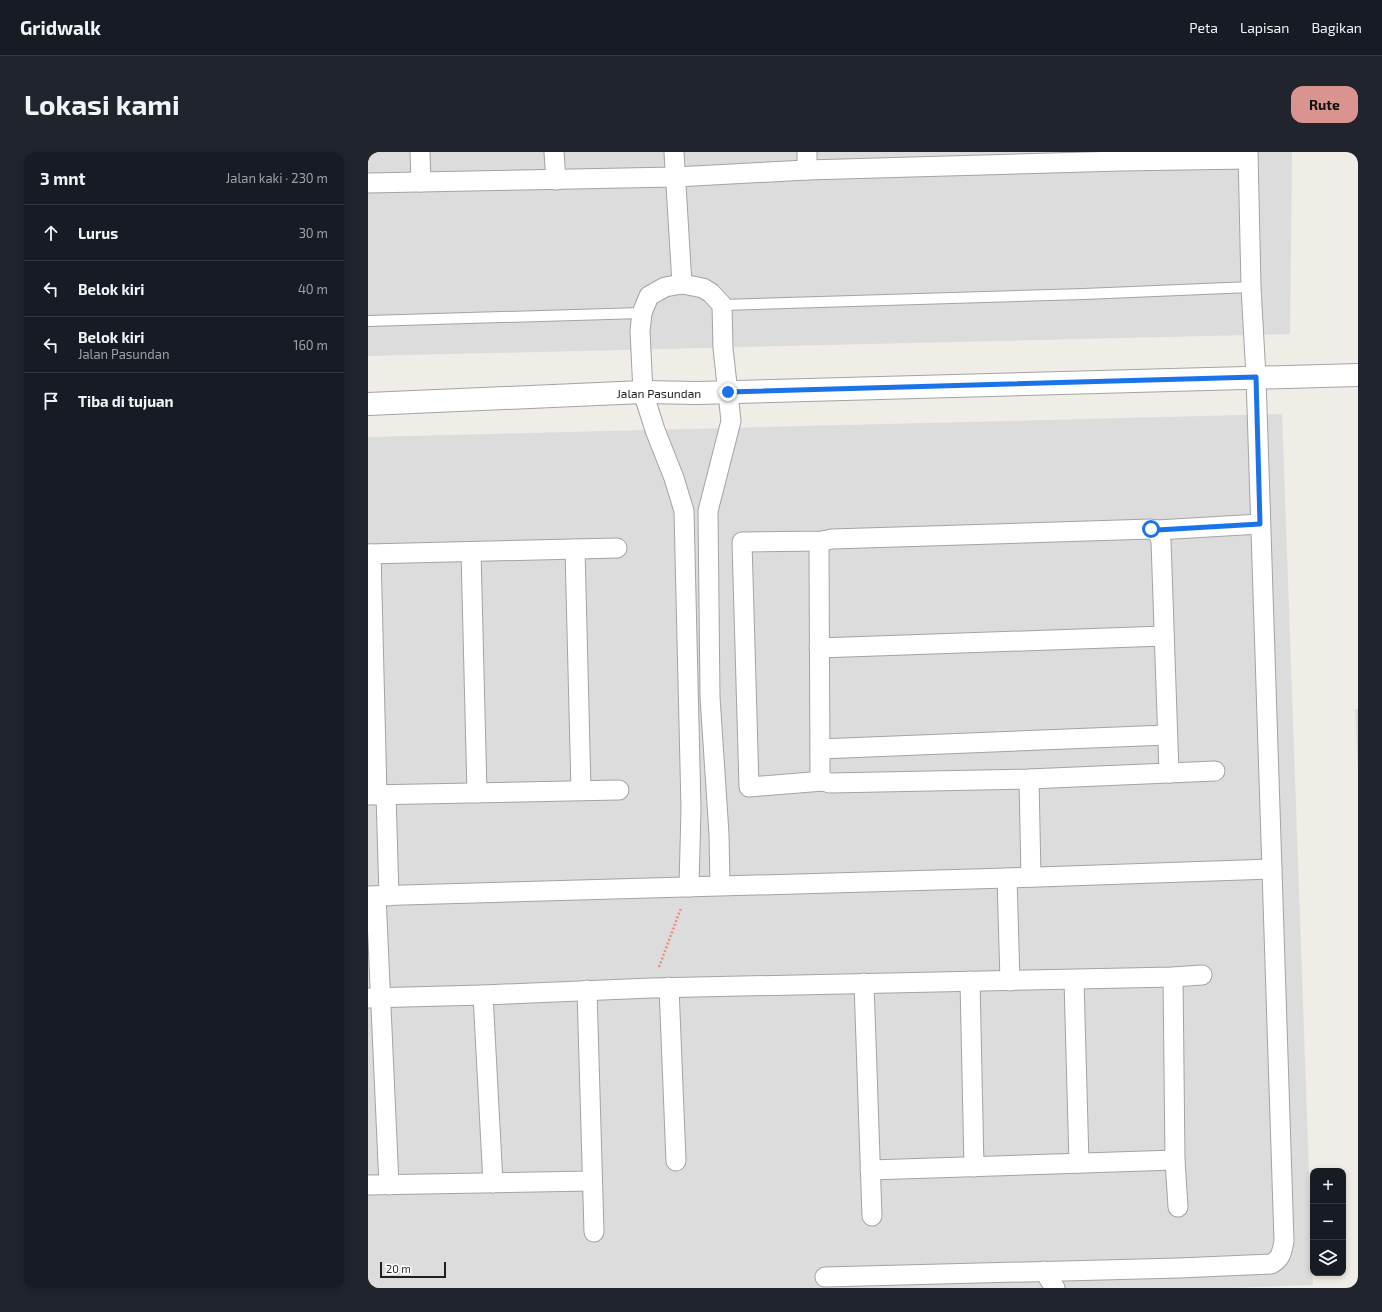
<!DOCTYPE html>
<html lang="id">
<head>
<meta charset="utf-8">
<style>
  body { margin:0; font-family:"Exo 2",sans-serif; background:#20242c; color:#f1f3f6 }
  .controls { position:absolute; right:12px; bottom:12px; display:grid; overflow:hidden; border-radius:8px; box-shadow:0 2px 6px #0003 }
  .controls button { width:36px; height:36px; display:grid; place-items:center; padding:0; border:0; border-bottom:1px solid #363941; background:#171b24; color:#f1f3f6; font:20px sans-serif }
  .scale { position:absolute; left:12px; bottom:10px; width:66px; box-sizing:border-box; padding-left:4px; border:2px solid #1f1f1f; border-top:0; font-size:11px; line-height:14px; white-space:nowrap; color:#1f1f1f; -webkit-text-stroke:3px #fff; paint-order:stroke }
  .stop { position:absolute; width:12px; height:12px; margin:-9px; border:3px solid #1a73e8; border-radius:50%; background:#fff }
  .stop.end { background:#1a73e8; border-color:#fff; box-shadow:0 1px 4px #0008 }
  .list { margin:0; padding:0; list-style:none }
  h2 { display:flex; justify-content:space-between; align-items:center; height:52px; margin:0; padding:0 16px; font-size:17px }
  h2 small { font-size:13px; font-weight:400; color:#9ea1a6 }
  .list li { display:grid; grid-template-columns:26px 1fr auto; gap:12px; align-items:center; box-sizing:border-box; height:56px; padding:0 16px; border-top:1px solid #363941 }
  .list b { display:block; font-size:15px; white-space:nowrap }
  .list p { margin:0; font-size:13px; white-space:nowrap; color:#9ea1a6 }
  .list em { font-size:13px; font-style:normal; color:#9ea1a6 }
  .icon { flex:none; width:22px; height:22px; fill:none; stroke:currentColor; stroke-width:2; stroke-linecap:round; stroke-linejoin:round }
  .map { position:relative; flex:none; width:990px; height:1136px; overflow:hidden; border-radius:12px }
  header { display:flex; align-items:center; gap:24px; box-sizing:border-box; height:56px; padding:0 20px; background:#171b24; border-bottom:1px solid #363941 }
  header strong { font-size:19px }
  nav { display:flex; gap:22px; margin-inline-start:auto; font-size:14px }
  .intro { display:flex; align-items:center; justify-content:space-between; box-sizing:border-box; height:96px; padding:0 24px }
  h1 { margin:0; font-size:28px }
  .button { padding:10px 18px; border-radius:12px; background:#da948f; color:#111; font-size:14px; font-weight:700 }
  main { display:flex; gap:24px; padding:0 24px }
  aside { flex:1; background:#171b24; border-radius:12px; box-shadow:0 2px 6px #0003 }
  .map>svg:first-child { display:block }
</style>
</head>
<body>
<header>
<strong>Gridwalk</strong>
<nav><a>Peta</a><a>Lapisan</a><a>Bagikan</a></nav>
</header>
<div class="intro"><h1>Lokasi kami</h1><a class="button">Rute</a></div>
<main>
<aside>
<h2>3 mnt<small>Jalan kaki · 230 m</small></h2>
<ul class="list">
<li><svg class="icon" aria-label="ahead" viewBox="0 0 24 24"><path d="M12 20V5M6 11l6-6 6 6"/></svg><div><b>Lurus</b></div><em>30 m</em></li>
<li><svg class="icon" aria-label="left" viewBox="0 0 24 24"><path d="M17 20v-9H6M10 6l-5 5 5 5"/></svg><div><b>Belok kiri</b></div><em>40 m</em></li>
<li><svg class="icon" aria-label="left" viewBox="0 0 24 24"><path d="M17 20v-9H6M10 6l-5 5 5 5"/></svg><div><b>Belok kiri</b><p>Jalan Pasundan</p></div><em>160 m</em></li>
<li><svg class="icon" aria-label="arrive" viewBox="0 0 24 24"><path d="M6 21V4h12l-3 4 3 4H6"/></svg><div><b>Tiba di tujuan</b></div></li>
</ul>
</aside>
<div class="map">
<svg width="990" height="1136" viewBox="0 0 990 1136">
  <rect width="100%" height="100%" fill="#efede6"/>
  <!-- residential -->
  <g fill="#dddcdc">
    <path d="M0,0H924L922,182L0,204Z"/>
    <path d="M914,262L945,1133L862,1136H0V285Z"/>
    <path d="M987,557H990V621Z"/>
  </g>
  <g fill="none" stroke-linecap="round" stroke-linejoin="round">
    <!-- service casing -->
    <g stroke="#a3a3a3" stroke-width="12">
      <g id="service">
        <path d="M354,153L716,142L883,135"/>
        <path d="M0,169L274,161"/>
      </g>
    </g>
    <!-- minor casing -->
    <g stroke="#a3a3a3" stroke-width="21">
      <g id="minor">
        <path d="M52,0L53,30"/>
        <path d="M186,0L188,28"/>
        <path d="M306,0L314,132"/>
        <path d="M439,0V18"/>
        <path d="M0,31L307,25L439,18L753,9L880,7"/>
        <path d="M789,378L793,389L801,621"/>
        <path d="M207,397L213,638"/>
        <path d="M103,400L109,641"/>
        <path d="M0,402L249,396"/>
        <path d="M3,402L9,643"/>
        <path d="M451,496L796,484"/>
        <path d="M452,597L799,583"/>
        <path d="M847,619L661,627L462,631L455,629L381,635L374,390L455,389L464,387L783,377L789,378L892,372"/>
        <path d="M661,627L663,725"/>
        <path d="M455,629L452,622L451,394L455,389"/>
        <path d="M0,643L251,638"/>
        <path d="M18,643L21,744"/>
        <path d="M639,726L642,829"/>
        <path d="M321,735L323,657L316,359L306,326L287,278L275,240L272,179L274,161L281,144L297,135L314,132L335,136L343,141L354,153L355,196L363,269L340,359L342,545L351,682L352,733"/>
        <path d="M0,744L639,726L904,717"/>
        <path d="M8,744L21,1033"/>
        <path d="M805,825L807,1008L810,1055"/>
        <path d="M706,828L711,1011"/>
        <path d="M602,829L606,1015"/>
        <path d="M496,831L504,1064"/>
        <path d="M301,835L308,1009"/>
        <path d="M219,838L226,1080"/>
        <path d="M115,843L125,1031"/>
        <path d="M0,846L115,843L283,836L805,825L834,823"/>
        <path d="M502,1018L807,1008"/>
        <path d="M0,1033L223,1029"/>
        <path d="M676,1119L687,1136"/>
        <path d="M457,1125L811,1116L903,1112C913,1107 914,1100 916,1089L888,225L883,135L880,0"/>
      </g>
    </g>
    <!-- tertiary casing -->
    <g stroke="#a3a3a3" stroke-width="24">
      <path id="tertiary" d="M0,252L275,240L330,241L990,223"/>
    </g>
    <!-- path -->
    <path stroke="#ee8e78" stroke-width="2.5" stroke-dasharray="2 2" stroke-linecap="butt" d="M291,815L313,756"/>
    <!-- service -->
    <use href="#service" stroke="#fff" stroke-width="10"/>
    <!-- minor -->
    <use href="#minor" stroke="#fff" stroke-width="19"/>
    <!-- tertiary -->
    <use href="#tertiary" stroke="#fff" stroke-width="22"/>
  </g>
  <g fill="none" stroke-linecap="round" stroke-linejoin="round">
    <!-- route -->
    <path stroke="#1a73e8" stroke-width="5" d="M360,240L888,225L892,372L789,378L783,377"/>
  </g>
  <g text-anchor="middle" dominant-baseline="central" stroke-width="3" stroke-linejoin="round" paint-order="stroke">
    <!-- street labels -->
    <g font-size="12" fill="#1f1f1f" stroke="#fff">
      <text x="291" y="241">Jalan Pasundan</text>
    </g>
  </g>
</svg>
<div class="controls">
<button>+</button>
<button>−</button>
<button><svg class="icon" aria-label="layers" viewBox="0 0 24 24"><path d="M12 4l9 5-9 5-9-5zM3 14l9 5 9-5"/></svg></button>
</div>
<div class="scale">20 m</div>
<div class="stop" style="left:783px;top:377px"></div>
<div class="stop end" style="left:360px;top:240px"></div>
</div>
</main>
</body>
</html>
